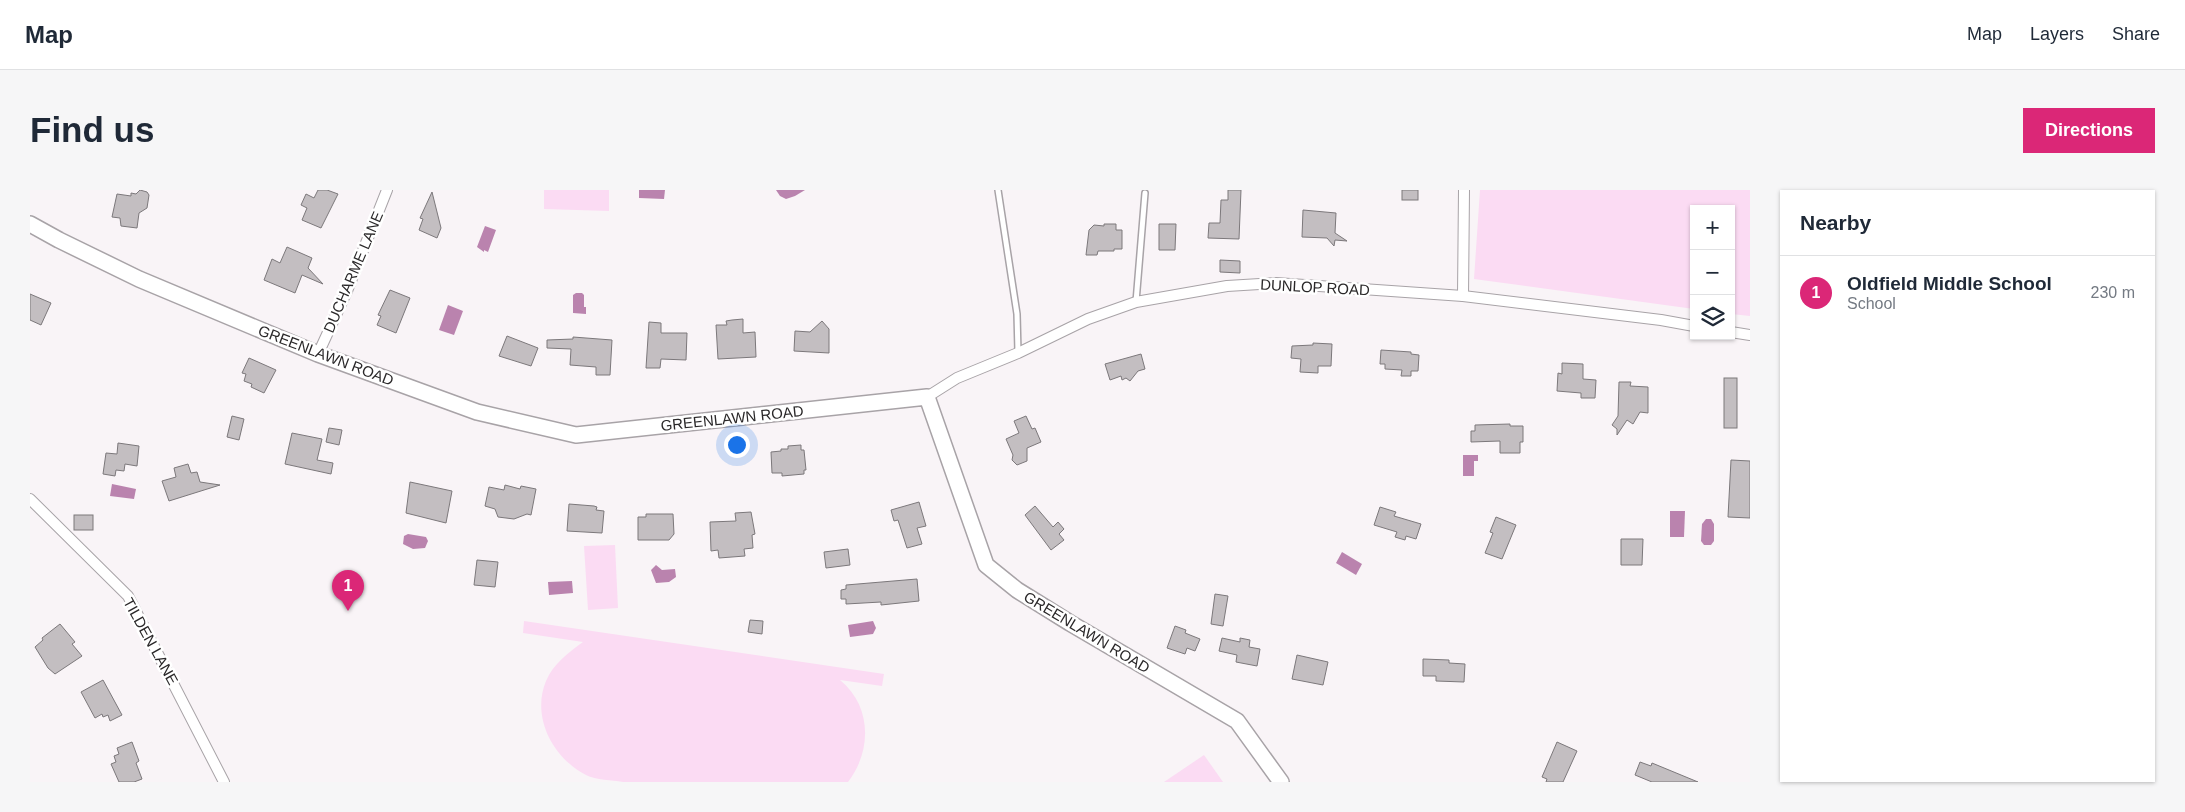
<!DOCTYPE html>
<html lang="en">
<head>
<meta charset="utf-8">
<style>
  body { margin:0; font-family:Arial,sans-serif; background:#f6f6f7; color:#1f2937 }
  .controls { position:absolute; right:15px; top:15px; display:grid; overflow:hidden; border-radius:0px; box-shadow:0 1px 4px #0004 }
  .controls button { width:45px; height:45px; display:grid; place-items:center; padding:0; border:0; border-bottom:1px solid #e0e1e3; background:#fff; color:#1f2937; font:25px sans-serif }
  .you { position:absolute; left:706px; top:254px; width:18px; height:18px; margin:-12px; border:4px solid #fff; border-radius:50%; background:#1a73e8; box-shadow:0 0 0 8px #1a73e833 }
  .badge { display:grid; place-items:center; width:32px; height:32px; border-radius:50%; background:#db2777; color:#fff; font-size:16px; font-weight:700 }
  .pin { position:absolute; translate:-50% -41px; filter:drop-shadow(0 1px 2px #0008) }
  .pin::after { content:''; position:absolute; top:26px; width:18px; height:15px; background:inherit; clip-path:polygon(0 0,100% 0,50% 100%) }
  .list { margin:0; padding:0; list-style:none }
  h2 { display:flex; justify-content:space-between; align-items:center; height:65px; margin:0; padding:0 20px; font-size:21px }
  h2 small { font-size:16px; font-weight:400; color:#747a83 }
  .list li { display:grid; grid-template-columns:32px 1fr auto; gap:15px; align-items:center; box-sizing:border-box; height:75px; padding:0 20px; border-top:1px solid #e0e1e3 }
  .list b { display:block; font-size:19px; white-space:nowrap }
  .list p { margin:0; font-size:16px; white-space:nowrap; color:#747a83 }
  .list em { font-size:16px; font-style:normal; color:#747a83 }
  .icon { flex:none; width:28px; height:28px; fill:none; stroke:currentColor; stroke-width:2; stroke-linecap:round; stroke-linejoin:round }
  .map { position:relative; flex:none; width:1720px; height:592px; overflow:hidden; border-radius:0px }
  header { display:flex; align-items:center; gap:30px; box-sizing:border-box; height:70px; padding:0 25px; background:#fff; border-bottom:1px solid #e0e1e3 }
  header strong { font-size:24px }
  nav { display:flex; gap:28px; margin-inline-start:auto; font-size:18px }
  .intro { display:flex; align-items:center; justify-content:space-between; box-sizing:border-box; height:120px; padding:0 30px }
  h1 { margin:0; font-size:35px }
  .button { padding:12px 22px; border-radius:0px; background:#db2777; color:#fff; font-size:18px; font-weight:700 }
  main { display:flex; gap:30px; padding:0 30px }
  aside { flex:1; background:#fff; border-radius:0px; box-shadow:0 1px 4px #0004 }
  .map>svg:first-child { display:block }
</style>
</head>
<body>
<header>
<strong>Map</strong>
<nav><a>Map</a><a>Layers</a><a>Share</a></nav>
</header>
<div class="intro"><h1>Find us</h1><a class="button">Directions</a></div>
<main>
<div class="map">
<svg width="1720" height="592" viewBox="0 0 1720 592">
  <rect width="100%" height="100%" fill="#f9f4f7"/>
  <!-- green -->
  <g fill="#fbdbf3">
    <path d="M514,0H579V21L514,19Z"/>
    <path d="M1450,0H1720V126L1701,124V19H1664V119L1444,89Z"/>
    <path d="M585,355L588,418L558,420L554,356Z"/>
    <path d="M494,431L854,484L852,496L810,490C842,516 842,561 818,592H593C582,590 566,590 556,585C523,568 501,527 516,491C524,473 538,463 553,452L493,443Z"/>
    <path d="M1174,565L1193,592H1134Z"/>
  </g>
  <!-- water -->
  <g fill="#ba83ae">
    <path d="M609,0H635L634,9L609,8Z"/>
    <path d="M746,0H775L765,6L756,9L750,6Z"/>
    <path d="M455,36L466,40L458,62L454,60V62L447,57Z"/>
    <path d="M546,103H552L554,105V117H556V124L543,123V105Z"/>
    <path d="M418,115L433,121L424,145L409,140Z"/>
    <path d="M1433,265H1448V271H1444V286H1433Z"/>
    <path d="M82,294L106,299L104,309L80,306Z"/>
    <path d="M1640,321H1655L1654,347H1640Z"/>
    <path d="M1676,329H1681L1684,334V351L1681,355H1674L1671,351L1672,334Z"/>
    <path d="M378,344L396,347L398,351L395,358L383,359L373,354L374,346Z"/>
    <path d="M1312,362L1332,374L1326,385L1306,373Z"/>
    <path d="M626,375L632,380L645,379L646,387L639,392L626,393L621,380Z"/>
    <path d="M542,391L543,403L519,405L518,392Z"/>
    <path d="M843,431L846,438L843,444L820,447L818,435Z"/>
  </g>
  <!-- building -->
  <g fill="#c3bec1" stroke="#7c787b">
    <path d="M110,0L117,2L119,5L117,18L109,23L107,38L91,36L90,28L82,27L87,4L101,6V3L106,4Z"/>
    <path d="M288,0H297L308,4L291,38L272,30L277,18L271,15L276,4L284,8Z"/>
    <path d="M1198,0H1211L1209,49L1178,48L1179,33H1190L1191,10H1198Z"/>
    <rect x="1372" y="0" width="16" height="10"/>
    <path d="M402,2L411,38L407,48L389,40L393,29L390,28Z"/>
    <path d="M1273,20L1306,23L1305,43L1317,51L1305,50L1304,56L1297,48L1272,47Z"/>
    <path d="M1074,34H1086V40H1092V59H1084V61H1068L1067,65H1056L1059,40L1064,35L1074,36Z"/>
    <path d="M1129,34H1146L1145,60H1129Z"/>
    <path d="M257,57L282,68L278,78L293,94L272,85L265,103L234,90L242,69L250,73Z"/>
    <path d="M1190,70L1210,71V83L1190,82Z"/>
    <path d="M360,100L380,108L366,143L347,135L351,126L348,125Z"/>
    <path d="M0,104L21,113L11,135L0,130Z"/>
    <path d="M713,129V143L725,142L726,167L688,169L686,135H697L696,131L702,130Z"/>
    <path d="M792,131L799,139V163L764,161L765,141L780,142Z"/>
    <path d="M619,132L631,133V143H657L656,170L631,169L630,178H616Z"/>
    <path d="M477,146L508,158L501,176L469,166Z"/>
    <path d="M543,147L582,150L580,185H566V177L540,175L541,159L517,158V150L543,149Z"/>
    <path d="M1283,153L1302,154L1301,176H1288V183L1270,182L1271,169L1261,168L1262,156L1283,155Z"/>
    <path d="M1351,160L1381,162V164L1389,165L1388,181H1381V186H1371L1372,180L1355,179V174H1350Z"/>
    <path d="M1111,164L1115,179L1108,181L1100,191L1096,188L1092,190L1091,186L1080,190L1075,174Z"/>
    <path d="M219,168L246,180L234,203L221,197L222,194L214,191L216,184L212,183Z"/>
    <path d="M1532,173L1553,174V189L1566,190L1565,208H1551V203L1527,201L1528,183L1532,184Z"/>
    <rect x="1694" y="188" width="13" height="50"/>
    <path d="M1589,192H1601L1600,196L1618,197V223L1610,222L1603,234L1597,230L1587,245V239L1582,235L1588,226Z"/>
    <path d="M202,226L214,229L209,250L197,247Z"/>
    <path d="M996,226L1002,239L1005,238L1011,252L997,258V271L987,275L982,270L983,265L976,249L989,243L984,231Z"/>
    <path d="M1480,234V236H1493V252H1490V263H1470V251L1441,252V241H1445V235Z"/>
    <path d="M299,238L312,240L309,255L296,252Z"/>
    <path d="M262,243L292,249L287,270L303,273L301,284L255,274Z"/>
    <path d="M88,253L109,256L107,276L95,274L94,281L86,280L85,286L73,284L76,263L87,264Z"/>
    <path d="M771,255V260H774L776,280H774V284L752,286V283H742L741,262L751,261V259H758V256Z"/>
    <path d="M1701,270L1720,271V328L1698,327Z"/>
    <path d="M158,274L161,283L167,282L170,292L190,295L139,311L132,291L146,287L144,278Z"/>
    <path d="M380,292L422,301L416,333L376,323Z"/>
    <path d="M475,295L490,299L491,296L506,299L501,325L497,324L484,329L468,327L465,319L455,316L459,297L474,300Z"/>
    <path d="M889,312L896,336L887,338L892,354L877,358L868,330L864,331L861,320Z"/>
    <path d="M539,314L564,316L567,317L566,320L574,321L572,343L537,341Z"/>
    <path d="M1005,316L1023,337L1028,332L1034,339L1029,344L1034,350L1021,360L995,325Z"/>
    <path d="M1350,317L1366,322L1364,326L1391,334L1386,349L1376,346L1375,350L1365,347L1367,342L1344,335Z"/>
    <path d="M721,322L725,344L722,345L723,358L714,359L715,366L689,368L688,360L681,361L680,332L706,331L705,323Z"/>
    <path d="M616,324H643L644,344L639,350H608V327H616Z"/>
    <rect x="44" y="325" width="19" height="15"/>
    <path d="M1466,327L1486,335L1472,369L1455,363L1463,343L1460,342Z"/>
    <path d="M1591,349H1613L1612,375H1591Z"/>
    <path d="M818,359L820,375L796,378L794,362Z"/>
    <path d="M447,370L468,372L465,397L444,395Z"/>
    <path d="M887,389L889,411L851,415V412L816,414V409H811V400L816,399V395Z"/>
    <path d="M1185,404L1198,406L1193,436L1181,434Z"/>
    <path d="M720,430L733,431L732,444L718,442Z"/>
    <path d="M30,434L45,452L42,454L52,466L25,484L18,478L5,457L13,450L12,448Z"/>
    <path d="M1145,436L1156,440L1155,443L1170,449L1165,461L1157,458L1155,464L1137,458Z"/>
    <path d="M1192,448L1210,452V448L1220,450L1219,457L1230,459L1227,476L1206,472L1207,465L1189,461Z"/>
    <path d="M1267,465L1298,472L1293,495L1262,489Z"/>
    <path d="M1393,469L1419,470V473L1435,474L1434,492L1406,491V486H1393Z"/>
    <path d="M73,490L92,525L80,531L78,525L73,527L72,524L65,528L51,502Z"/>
    <path d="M102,552L109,571L106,573L112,589L104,592H89L81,574L86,572L84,566L89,564L87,558Z"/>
    <path d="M1527,552L1547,561L1533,592H1516L1517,589L1512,587Z"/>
    <path d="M1610,572L1621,576L1622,573L1668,592H1622L1605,585Z"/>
  </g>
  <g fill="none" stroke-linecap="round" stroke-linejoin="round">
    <!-- service casing -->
    <g stroke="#a8a3a7" stroke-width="8">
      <g id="service">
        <path d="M968,0L987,124L988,162"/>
        <path d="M1106,112L1115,3"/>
      </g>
    </g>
    <!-- minor casing -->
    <g stroke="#a8a3a7" stroke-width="12">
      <g id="minor">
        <path d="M1433,106L1434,0"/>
        <path d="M1701,142L1720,145"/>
        <path d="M288,164L317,101L357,0"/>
        <path d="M897,207L927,188L988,163L1058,129L1106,112L1197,96L1246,93L1433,106L1631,130L1664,136"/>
        <path d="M0,309L98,406L194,592"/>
      </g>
    </g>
    <!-- secondary casing -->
    <g stroke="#a8a3a7" stroke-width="18">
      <path id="secondary" d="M0,34L29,50L109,89L288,164L447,222L546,245L897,207L956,375L987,400L1040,433L1207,531L1251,592"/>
    </g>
    <!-- service -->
    <use href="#service" stroke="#fff" stroke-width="5"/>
    <!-- minor -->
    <use href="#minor" stroke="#fff" stroke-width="10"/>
    <!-- secondary -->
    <use href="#secondary" stroke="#fff" stroke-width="15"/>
  </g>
  <g text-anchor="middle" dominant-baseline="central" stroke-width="5" stroke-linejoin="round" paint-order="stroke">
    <!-- street labels -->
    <g font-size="15" fill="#2a2829" stroke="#fff">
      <text transform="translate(323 82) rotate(-67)">DUCHARME LANE</text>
      <text transform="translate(1285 97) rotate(3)">DUNLOP ROAD</text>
      <text transform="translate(296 165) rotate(21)">GREENLAWN ROAD</text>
      <text transform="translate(702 228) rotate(-6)">GREENLAWN ROAD</text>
      <text transform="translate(1057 442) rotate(31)">GREENLAWN ROAD</text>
      <text transform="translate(121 451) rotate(61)">TILDEN LANE</text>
    </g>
  </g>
</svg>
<div class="controls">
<button>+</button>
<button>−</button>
<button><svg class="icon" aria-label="layers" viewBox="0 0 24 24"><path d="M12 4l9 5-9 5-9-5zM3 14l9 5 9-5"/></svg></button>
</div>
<div class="you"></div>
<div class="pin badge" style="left:318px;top:421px">1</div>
</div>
<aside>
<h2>Nearby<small></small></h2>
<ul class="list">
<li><span class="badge">1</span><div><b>Oldfield Middle School</b><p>School</p></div><em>230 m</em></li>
</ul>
</aside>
</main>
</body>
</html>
